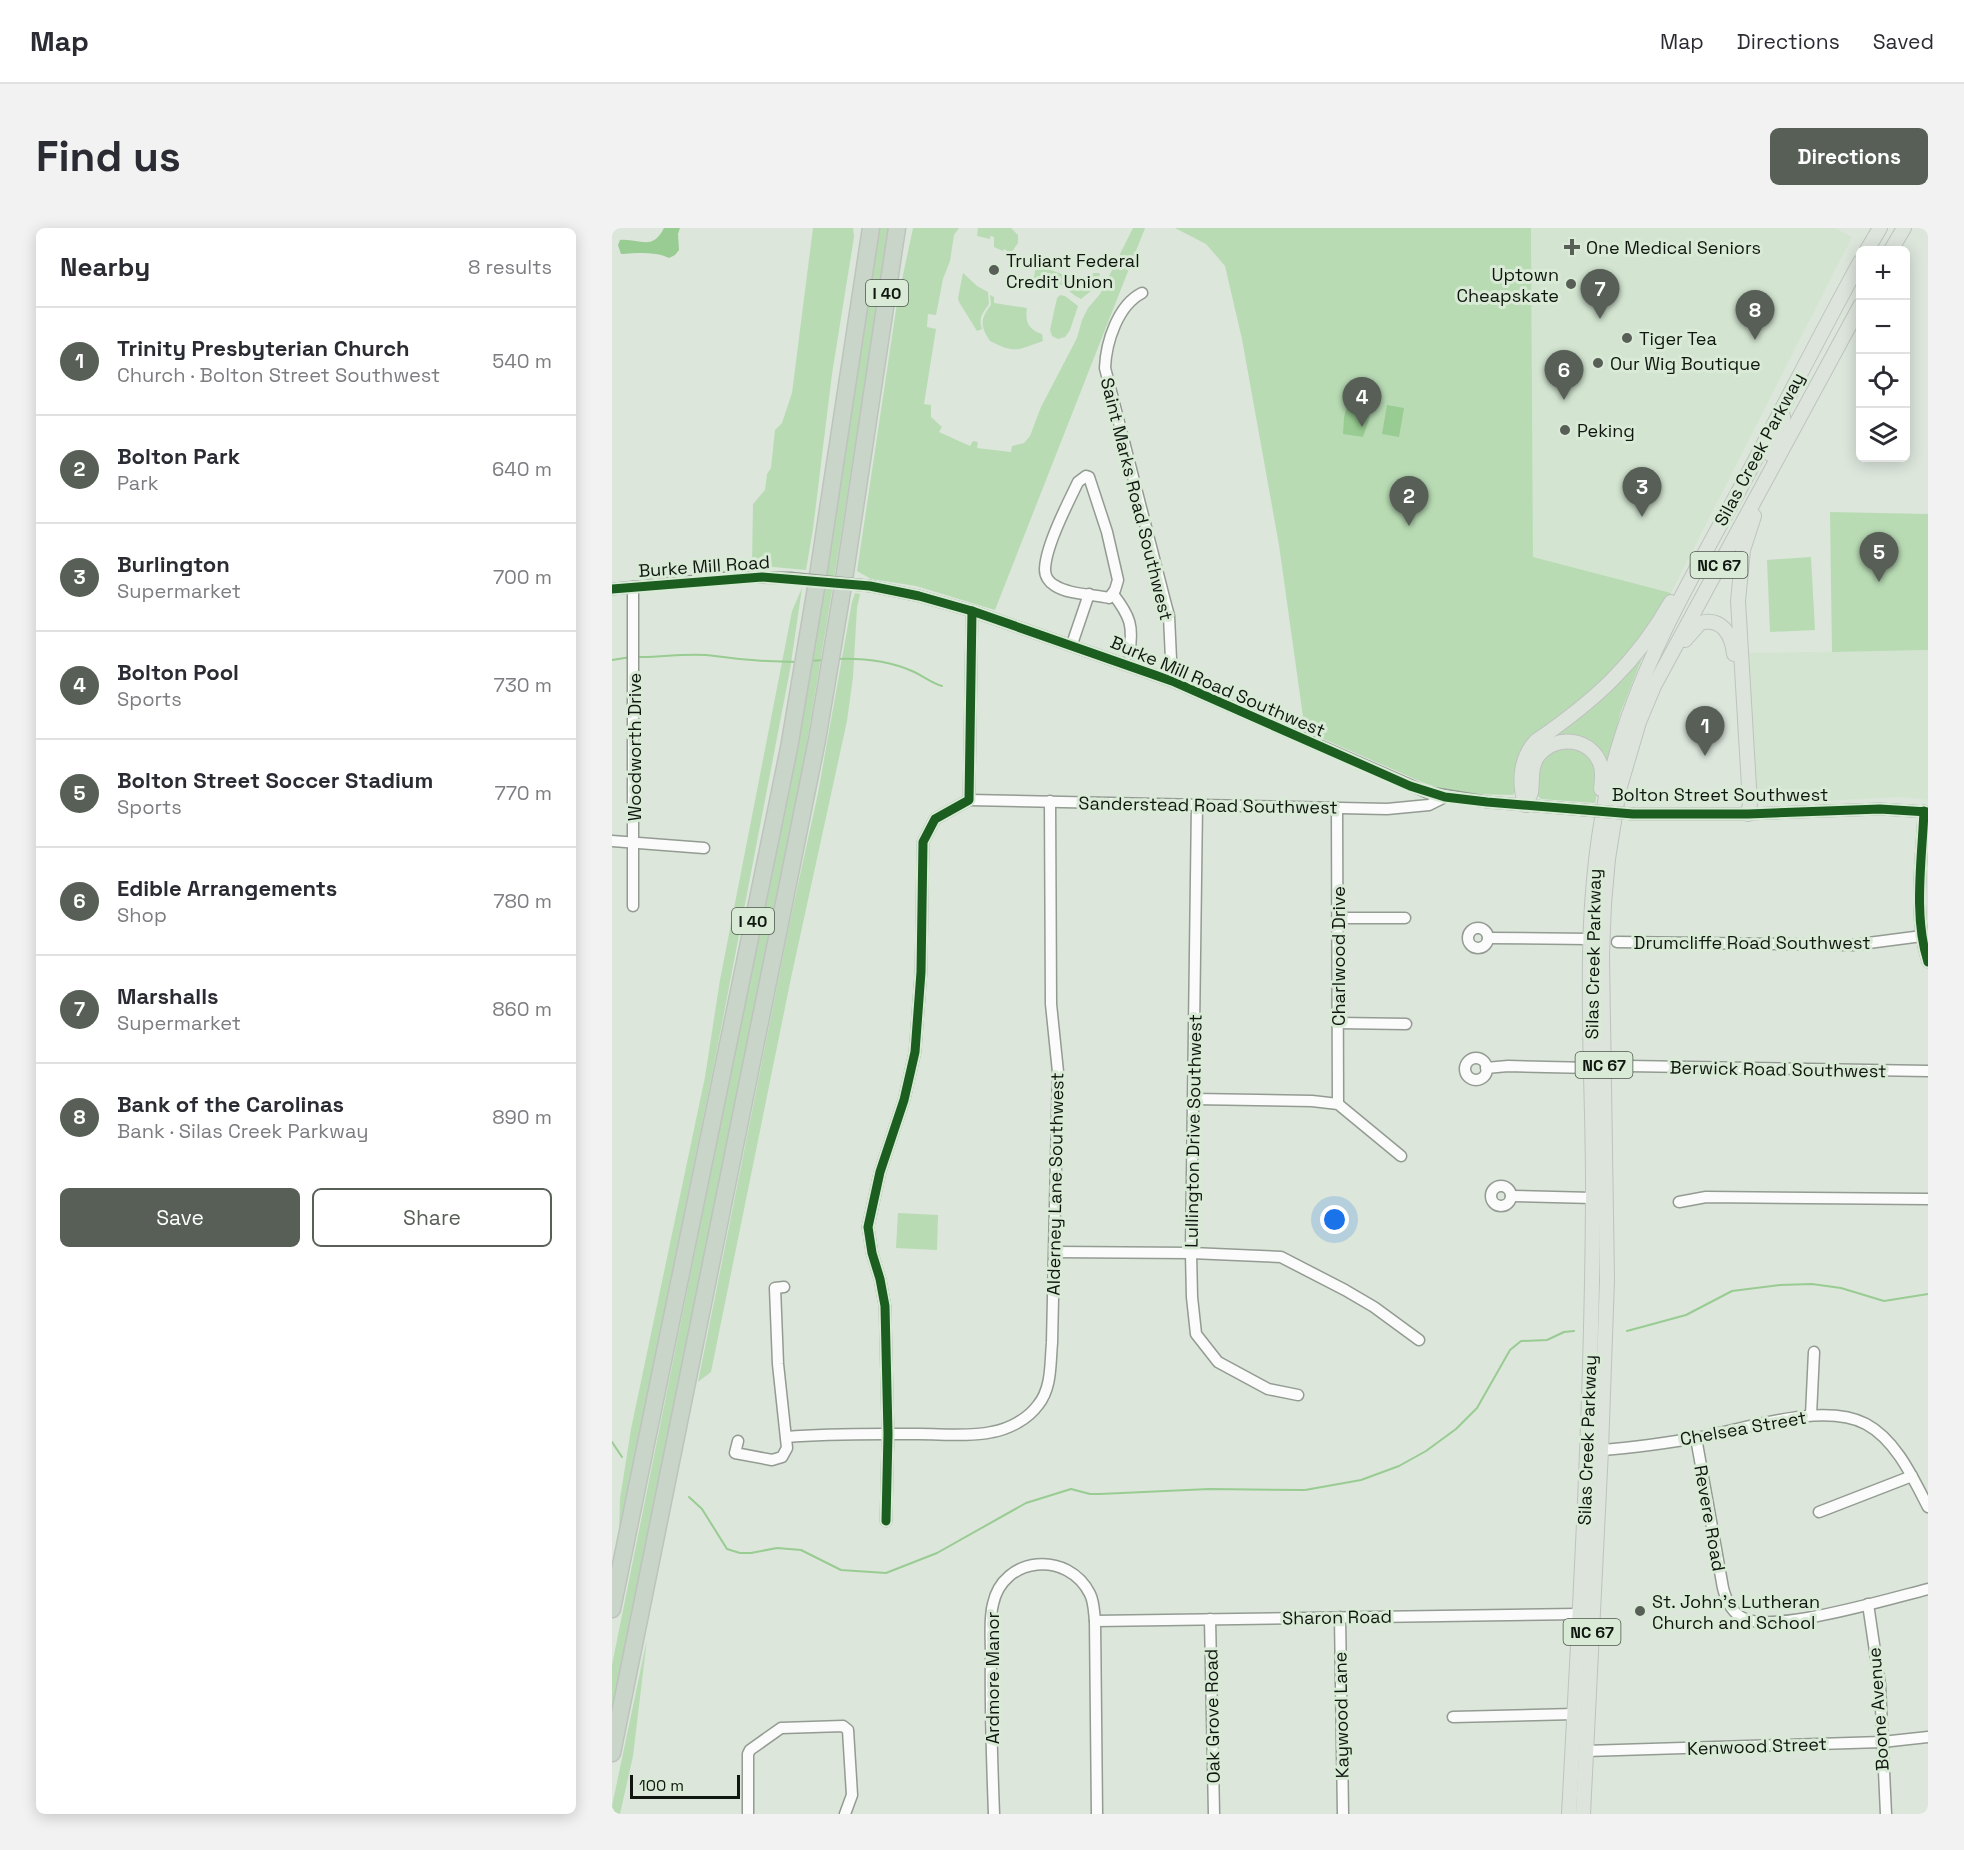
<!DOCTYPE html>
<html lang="en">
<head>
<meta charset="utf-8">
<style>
  body { margin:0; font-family:"Space Grotesk",sans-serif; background:#f2f2f3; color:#2b2b33 }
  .controls { position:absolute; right:18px; top:18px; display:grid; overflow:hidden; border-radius:9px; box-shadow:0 3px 15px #0003 }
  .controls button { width:54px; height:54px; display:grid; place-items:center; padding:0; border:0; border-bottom:2px solid #e1e1e2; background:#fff; color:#2b2b33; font:30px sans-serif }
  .scale { position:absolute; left:18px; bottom:15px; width:110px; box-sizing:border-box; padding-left:6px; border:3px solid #101710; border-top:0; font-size:16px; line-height:21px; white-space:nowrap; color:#101710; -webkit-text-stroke:4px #d9ebd6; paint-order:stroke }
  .you { position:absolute; left:723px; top:992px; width:21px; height:21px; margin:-15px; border:4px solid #fff; border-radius:50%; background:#1a73e8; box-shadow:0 0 0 9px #1a73e833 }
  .badge { display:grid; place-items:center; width:39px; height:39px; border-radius:50%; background:#575f57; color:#fff; font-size:20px; font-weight:700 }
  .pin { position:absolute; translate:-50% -50px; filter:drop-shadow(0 2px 3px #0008) }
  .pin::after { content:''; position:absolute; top:32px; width:21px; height:18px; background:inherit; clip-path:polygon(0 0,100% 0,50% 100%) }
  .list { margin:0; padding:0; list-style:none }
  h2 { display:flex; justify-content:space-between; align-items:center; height:78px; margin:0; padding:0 24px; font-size:26px }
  h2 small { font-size:20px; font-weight:400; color:#7c7c81 }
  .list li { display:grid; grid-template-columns:39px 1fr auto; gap:18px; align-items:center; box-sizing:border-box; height:108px; padding:0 24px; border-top:2px solid #e1e1e2 }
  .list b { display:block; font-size:22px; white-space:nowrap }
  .list p { margin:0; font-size:20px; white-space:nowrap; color:#7c7c81 }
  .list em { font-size:20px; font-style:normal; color:#7c7c81 }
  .actions { display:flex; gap:12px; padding:18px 24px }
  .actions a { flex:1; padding:14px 0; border:2px solid #575f57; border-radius:9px; text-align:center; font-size:21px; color:#575f57 }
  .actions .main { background:#575f57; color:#fff }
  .icon { flex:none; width:33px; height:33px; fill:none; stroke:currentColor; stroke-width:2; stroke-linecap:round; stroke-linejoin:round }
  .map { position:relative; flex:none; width:1316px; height:1586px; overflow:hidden; border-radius:9px }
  header { display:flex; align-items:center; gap:36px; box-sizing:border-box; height:84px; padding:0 30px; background:#fff; border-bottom:2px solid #e1e1e2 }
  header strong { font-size:28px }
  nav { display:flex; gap:33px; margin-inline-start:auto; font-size:21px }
  .intro { display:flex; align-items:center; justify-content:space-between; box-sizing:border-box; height:144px; padding:0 36px }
  h1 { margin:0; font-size:42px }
  .button { padding:15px 27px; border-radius:9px; background:#575f57; color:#fff; font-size:21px; font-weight:700 }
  main { display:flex; gap:36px; padding:0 36px }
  aside { flex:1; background:#fff; border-radius:9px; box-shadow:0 3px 15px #0003 }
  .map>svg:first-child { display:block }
</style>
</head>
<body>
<header>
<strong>Map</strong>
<nav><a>Map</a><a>Directions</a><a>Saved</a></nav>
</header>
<div class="intro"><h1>Find us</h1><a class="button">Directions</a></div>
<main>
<aside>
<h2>Nearby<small>8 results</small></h2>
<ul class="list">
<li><span class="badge">1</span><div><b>Trinity Presbyterian Church</b><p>Church · Bolton Street Southwest</p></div><em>540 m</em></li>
<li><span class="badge">2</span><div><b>Bolton Park</b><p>Park</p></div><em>640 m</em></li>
<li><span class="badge">3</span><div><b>Burlington</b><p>Supermarket</p></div><em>700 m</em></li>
<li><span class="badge">4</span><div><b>Bolton Pool</b><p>Sports</p></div><em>730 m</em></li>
<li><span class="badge">5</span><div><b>Bolton Street Soccer Stadium</b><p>Sports</p></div><em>770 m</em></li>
<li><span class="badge">6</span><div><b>Edible Arrangements</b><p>Shop</p></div><em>780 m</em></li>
<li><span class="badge">7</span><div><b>Marshalls</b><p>Supermarket</p></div><em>860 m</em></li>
<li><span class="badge">8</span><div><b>Bank of the Carolinas</b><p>Bank · Silas Creek Parkway</p></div><em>890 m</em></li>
</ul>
<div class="actions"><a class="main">Save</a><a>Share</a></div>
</aside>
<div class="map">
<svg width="1316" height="1586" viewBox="0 0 1316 1586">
  <rect width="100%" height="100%" fill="#dce6db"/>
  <!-- built -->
  <g fill="#d3e5d1">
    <path d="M919,0H1223L1240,9L1059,365L921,330Z"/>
    <path d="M1316,422V572L1291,569L1144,576L1137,425Z"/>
  </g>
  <!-- green -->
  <g fill="#b8dbb4">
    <path d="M201,0H241L242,9L220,146L201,301L194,342L140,337L141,276L153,262L155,246L159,240L163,202L170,195L180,165Z"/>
    <path d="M268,0H277L225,333L193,526L0,1484V1437L193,476Z"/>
    <path d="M301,0H347L342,7L338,33L331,51L324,87L316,86L315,99L324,101L312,176L319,177V189L330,199L327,204L358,218L361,213L366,214L365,220L399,224L400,218L412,215L418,208L429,179L465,110L470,92L476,80L488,66L521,0H533L383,382L304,358L259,351L245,343L285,75Z"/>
    <path d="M366,0H399L406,7V15L399,25L392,21L391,23L382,19V9L378,8V11L365,8Z"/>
    <path d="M563,0H919L921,329L1059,365L1020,424L991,454L942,493L901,567L859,566L834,562L812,555L693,503L667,317L630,111L613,38L594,16Z"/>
    <path d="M427,36C444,45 460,51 480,52L481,45H487L488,47L479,63L469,71C450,62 439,38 420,59L424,38Z"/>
    <path d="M351,45L365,58L376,64L377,76C371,85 366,89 370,101L365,103L347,74L346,70Z"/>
    <path d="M378,67L382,69V75L415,80C413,94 416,101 430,106L431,113C404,122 404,126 378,113C368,98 368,91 379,77Z"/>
    <path d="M448,67L453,68L466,78L458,102L453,109L446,111L440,108L438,102L445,70Z"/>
    <path d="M1218,284L1316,286V422L1220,424Z"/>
    <path d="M1199,329L1203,402L1158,404L1155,332Z"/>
    <path d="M190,360L178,442L104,827L7,1307L8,1271L19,1201L93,849L108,752L180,383Z"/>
    <path d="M243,365L248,366L245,380L241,449L235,493L179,750L99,1144L86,1154L178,693L206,565L240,374Z"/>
    <path d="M1032,425L1008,486L994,547L980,518L933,517L947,501Z"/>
    <path d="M962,518L984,534L987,558L983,575L929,571L924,566L923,543L936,523Z"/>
    <path d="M286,985L326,987L325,1022L284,1020Z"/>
    <path d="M35,1411L21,1528L8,1586H0V1578Z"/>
  </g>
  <!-- water -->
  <g fill="#99cc92">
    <path d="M52,0H68L66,6L67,22L63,27L57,30C43,23 25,25 9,26L6,17L8,12C27,10 40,24 52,0Z"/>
    <path d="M742,152L766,157L764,172L758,171V188L751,209L731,206L732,189Z"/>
    <path d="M775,177L792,180L787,209L770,206Z"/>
  </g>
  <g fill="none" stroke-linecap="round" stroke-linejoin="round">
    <!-- stream -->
    <g stroke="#99cc92" stroke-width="2">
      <path d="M24,429C50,430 77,424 103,428C131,432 157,434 186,434"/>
      <path d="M224,431C249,430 277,433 300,443C310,447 319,455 330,458"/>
      <path d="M0,432L19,429"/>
      <path d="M197,433L212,432"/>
      <path d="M1015,1103L1074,1087L1120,1063L1168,1057L1200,1056L1229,1060L1272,1073L1316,1066"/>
      <path d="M0,1214L10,1229"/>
      <path d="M77,1269L90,1281L115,1321L128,1325H139L165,1320L189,1322L229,1342L274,1345L325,1325L414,1275L459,1261L478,1266H488L597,1261L693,1262L749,1252L787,1238L814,1223L844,1201L865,1180L898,1122L909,1113L935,1112L952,1104L962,1103"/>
    </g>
    <!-- minor casing -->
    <g stroke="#939b92" stroke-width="13">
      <g id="minor">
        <path d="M530,65C506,77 494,114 493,140L553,373L557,388L560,453"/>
        <path d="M474,248L477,249L495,304L506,352L503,362L497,370C480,366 457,367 442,357C437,354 433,348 433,342C433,319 456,275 466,254Z"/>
        <path d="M258,358L307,368L360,383L560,453L814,564L875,574L972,582"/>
        <path d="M0,361L122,349L178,350"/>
        <path d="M501,366C518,388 522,398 517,426"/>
        <path d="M460,416L477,366"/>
        <path d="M357,572L775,581L817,577L833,569"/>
        <path d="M585,576L579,1025L580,1069L584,1106L606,1134L656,1161L686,1167"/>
        <path d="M725,580L726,876"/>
        <path d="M1312,583C1310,631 1301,688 1316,734"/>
        <path d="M1021,586H1136L1268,581L1316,584"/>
        <path d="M0,613L92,620"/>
        <path d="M21,678V359"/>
        <path d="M726,690H793"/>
        <circle cx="866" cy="710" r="10"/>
        <path d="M876,710L978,711"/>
        <path d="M1005,714L1241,717L1310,708"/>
        <path d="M726,795L794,796"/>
        <circle cx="864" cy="841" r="11"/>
        <path d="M1016,838L1316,843"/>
        <path d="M874,840L896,838L979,840"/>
        <path d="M582,871L700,873L726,876L789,928"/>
        <circle cx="889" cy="968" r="10"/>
        <path d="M899,968L981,970"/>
        <path d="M1067,974L1094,969L1316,971"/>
        <path d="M443,1024L579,1025L669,1029L733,1062L762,1079L807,1112"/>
        <path d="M1199,1187L1202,1124"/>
        <path d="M175,1209C219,1205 263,1206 307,1206C331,1206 357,1209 380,1204C397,1201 416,1191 426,1177C440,1160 438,1136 440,1115L446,844L439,776L438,573"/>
        <path d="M1084,1210L1111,1360C1114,1372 1119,1384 1131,1390C1160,1406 1280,1370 1316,1361"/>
        <path d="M126,1213L123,1225L160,1232L170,1229L175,1220L166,1136L163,1060L172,1059"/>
        <path d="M975,1223C1011,1221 1048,1216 1084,1210C1131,1202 1210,1173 1254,1196C1284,1212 1301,1250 1316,1279"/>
        <path d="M1207,1284L1300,1248"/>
        <path d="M274,1293L276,1206L273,1078L268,1051L260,1025L256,999L268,944L292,872L303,824L309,744L311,614L323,591L357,572L360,383"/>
        <path d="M1256,1376L1268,1457L1274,1586"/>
        <path d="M728,1389L731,1586"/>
        <path d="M598,1391L602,1586"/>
        <path d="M483,1393L967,1386"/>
        <path d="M841,1489L962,1486"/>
        <path d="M974,1523L1270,1514L1316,1509"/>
        <path d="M136,1586V1526L138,1522L169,1500L231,1498L236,1502L240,1567L233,1586"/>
        <path d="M382,1586C380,1533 378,1479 379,1426C379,1410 377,1391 381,1376C391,1328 456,1322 478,1366C482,1374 482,1384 483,1393L485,1586"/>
      </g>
    </g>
    <!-- major casing -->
    <g stroke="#bec3be" stroke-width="16">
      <g id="major">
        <path d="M1255,22L1268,0"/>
        <path d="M1279,22L1292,0"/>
        <path d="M1158,226L1172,197L1171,188L1167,184"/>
        <path d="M1073,412L1088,395C1110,389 1120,407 1122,426"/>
        <path d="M914,577C906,556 908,530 924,513C981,474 1024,436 1059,374"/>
        <path d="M914,577C915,572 918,568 919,564C921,551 918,539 926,528C943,505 981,510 989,538C991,545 990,553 989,561"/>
        <path d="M1136,586L1138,576L1126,373L1131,322L1142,288"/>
        <path d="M957,1586C968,1381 980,1176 981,970C982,825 964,677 1002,535C1027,441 1076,355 1123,270C1165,192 1205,112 1248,34"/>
        <path d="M971,1586L989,1222L995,1052L990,727L992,676L996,631L1007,562L1027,494L1042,458L1248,78"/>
      </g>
    </g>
    <!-- highway casing -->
    <g stroke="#bec3be" stroke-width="19">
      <g id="highway">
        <path d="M0,1381L177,520L205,354L259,0"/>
        <path d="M0,1525L205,512L231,358L285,0"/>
      </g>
    </g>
    <!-- minor -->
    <use href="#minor" stroke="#fafbfa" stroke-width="10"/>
    <!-- major -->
    <use href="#major" stroke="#dde4dc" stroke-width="14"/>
    <!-- highway -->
    <use href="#highway" stroke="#c9d5c8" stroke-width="16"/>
    <!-- minor-bridge casing -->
    <g stroke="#939b92" stroke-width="13" stroke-linecap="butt">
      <g id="minor-bridge">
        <path d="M178,350L258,358"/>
        <path d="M972,582L1021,586"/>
      </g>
    </g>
    <!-- minor-bridge -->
    <use href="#minor-bridge" stroke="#fafbfa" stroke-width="10"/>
    <!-- cycleway casing -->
    <g stroke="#d9ebd6" stroke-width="13">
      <g id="cycleway">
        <path d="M0,361L150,349L258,358L307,368L360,383L560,453L798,558L833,569L875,574L1021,586H1136L1268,581L1316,584"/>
        <path d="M1312,583C1310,631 1301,688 1316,734"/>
        <path d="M274,1293L276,1206L273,1078L268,1051L260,1025L256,999L268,944L292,872L303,824L309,744L311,614L323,591L357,572L360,383"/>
      </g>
    </g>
    <!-- cycleway -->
    <use href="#cycleway" stroke="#1b5e20" stroke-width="9"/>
  </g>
  <!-- markers -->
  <g fill="#575f57" stroke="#d9ebd6" stroke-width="2">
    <path d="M957 10h6v6h6v6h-6v6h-6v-6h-6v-6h6z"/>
    <circle cx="382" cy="42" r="6"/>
    <circle cx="959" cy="56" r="6"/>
    <circle cx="1015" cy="110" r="6"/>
    <circle cx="986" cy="135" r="6"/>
    <circle cx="953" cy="202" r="6"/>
    <circle cx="1028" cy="1383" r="6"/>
  </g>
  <g text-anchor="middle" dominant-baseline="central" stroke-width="6" stroke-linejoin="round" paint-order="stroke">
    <!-- shield labels -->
    <g fill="#d9ebd6" stroke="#4c574b" stroke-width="1.5">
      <rect x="254" y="52" width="42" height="26" rx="4.5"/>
      <rect x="1078.5" y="324" width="57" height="26" rx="4.5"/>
      <rect x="120" y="680" width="42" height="26" rx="4.5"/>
      <rect x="963.5" y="824" width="57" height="26" rx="4.5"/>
      <rect x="951.5" y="1391" width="57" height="26" rx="4.5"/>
    </g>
    <g font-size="16" font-weight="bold" fill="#101710">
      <text x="275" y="65">I 40</text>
      <text x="1107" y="337">NC 67</text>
      <text x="141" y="693">I 40</text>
      <text x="992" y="837">NC 67</text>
      <text x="980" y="1404">NC 67</text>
    </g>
    <!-- poi labels -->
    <g font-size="18" fill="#101710" stroke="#d9ebd6" text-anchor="start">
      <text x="974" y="19">One Medical Seniors</text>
      <text x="394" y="32">Truliant Federal<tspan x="394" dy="21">Credit Union</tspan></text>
      <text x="947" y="46" text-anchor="end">Uptown<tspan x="947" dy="21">Cheapskate</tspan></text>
      <text x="1027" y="110">Tiger Tea</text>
      <text x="998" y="135">Our Wig Boutique</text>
      <text x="965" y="202">Peking</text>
      <text x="1040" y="1373">St. John's Lutheran<tspan x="1040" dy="21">Church and School</tspan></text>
    </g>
    <!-- street labels -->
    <g font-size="18" fill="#101710" stroke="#d9ebd6">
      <text transform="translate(1147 221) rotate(-62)">Silas Creek Parkway</text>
      <text transform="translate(525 271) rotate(76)">Saint Marks Road Southwest</text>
      <text transform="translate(92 338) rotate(-4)">Burke Mill Road</text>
      <text transform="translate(606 458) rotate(23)">Burke Mill Road Southwest</text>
      <text transform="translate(22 519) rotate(-90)">Woodworth Drive</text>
      <text x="1108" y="566">Bolton Street Southwest</text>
      <text transform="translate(596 577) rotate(1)">Sanderstead Road Southwest</text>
      <text x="1140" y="714">Drumcliffe Road Southwest</text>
      <text transform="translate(981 726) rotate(-89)">Silas Creek Parkway</text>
      <text transform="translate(726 728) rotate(-90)">Charlwood Drive</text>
      <text transform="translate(1166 841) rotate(1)">Berwick Road Southwest</text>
      <text transform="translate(581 903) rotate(-89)">Lullington Drive Southwest</text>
      <text transform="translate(443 956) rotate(-89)">Alderney Lane Southwest</text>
      <text transform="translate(1131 1200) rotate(-10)">Chelsea Street</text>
      <text transform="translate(975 1212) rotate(-88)">Silas Creek Parkway</text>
      <text transform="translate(1098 1290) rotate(80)">Revere Road</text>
      <text transform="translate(725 1389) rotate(-1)">Sharon Road</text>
      <text transform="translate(380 1450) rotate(-90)">Ardmore Manor</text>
      <text transform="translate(1266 1481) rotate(-94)">Boone Avenue</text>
      <text transform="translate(729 1487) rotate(-91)">Kaywood Lane</text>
      <text transform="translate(600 1488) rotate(-91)">Oak Grove Road</text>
      <text transform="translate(1145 1518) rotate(-2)">Kenwood Street</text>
    </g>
  </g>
</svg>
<div class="controls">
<button>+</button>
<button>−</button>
<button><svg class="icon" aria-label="locate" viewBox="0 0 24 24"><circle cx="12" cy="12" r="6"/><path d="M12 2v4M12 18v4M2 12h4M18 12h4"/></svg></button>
<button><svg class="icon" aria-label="layers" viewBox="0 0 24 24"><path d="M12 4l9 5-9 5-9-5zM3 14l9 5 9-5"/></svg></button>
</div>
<div class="scale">100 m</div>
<div class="you"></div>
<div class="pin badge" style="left:1093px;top:528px">1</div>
<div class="pin badge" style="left:797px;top:298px">2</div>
<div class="pin badge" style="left:1030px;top:289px">3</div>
<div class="pin badge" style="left:750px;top:199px">4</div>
<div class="pin badge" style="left:1267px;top:354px">5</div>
<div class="pin badge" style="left:952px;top:172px">6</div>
<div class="pin badge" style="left:988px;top:91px">7</div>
<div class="pin badge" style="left:1143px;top:112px">8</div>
</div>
</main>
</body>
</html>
